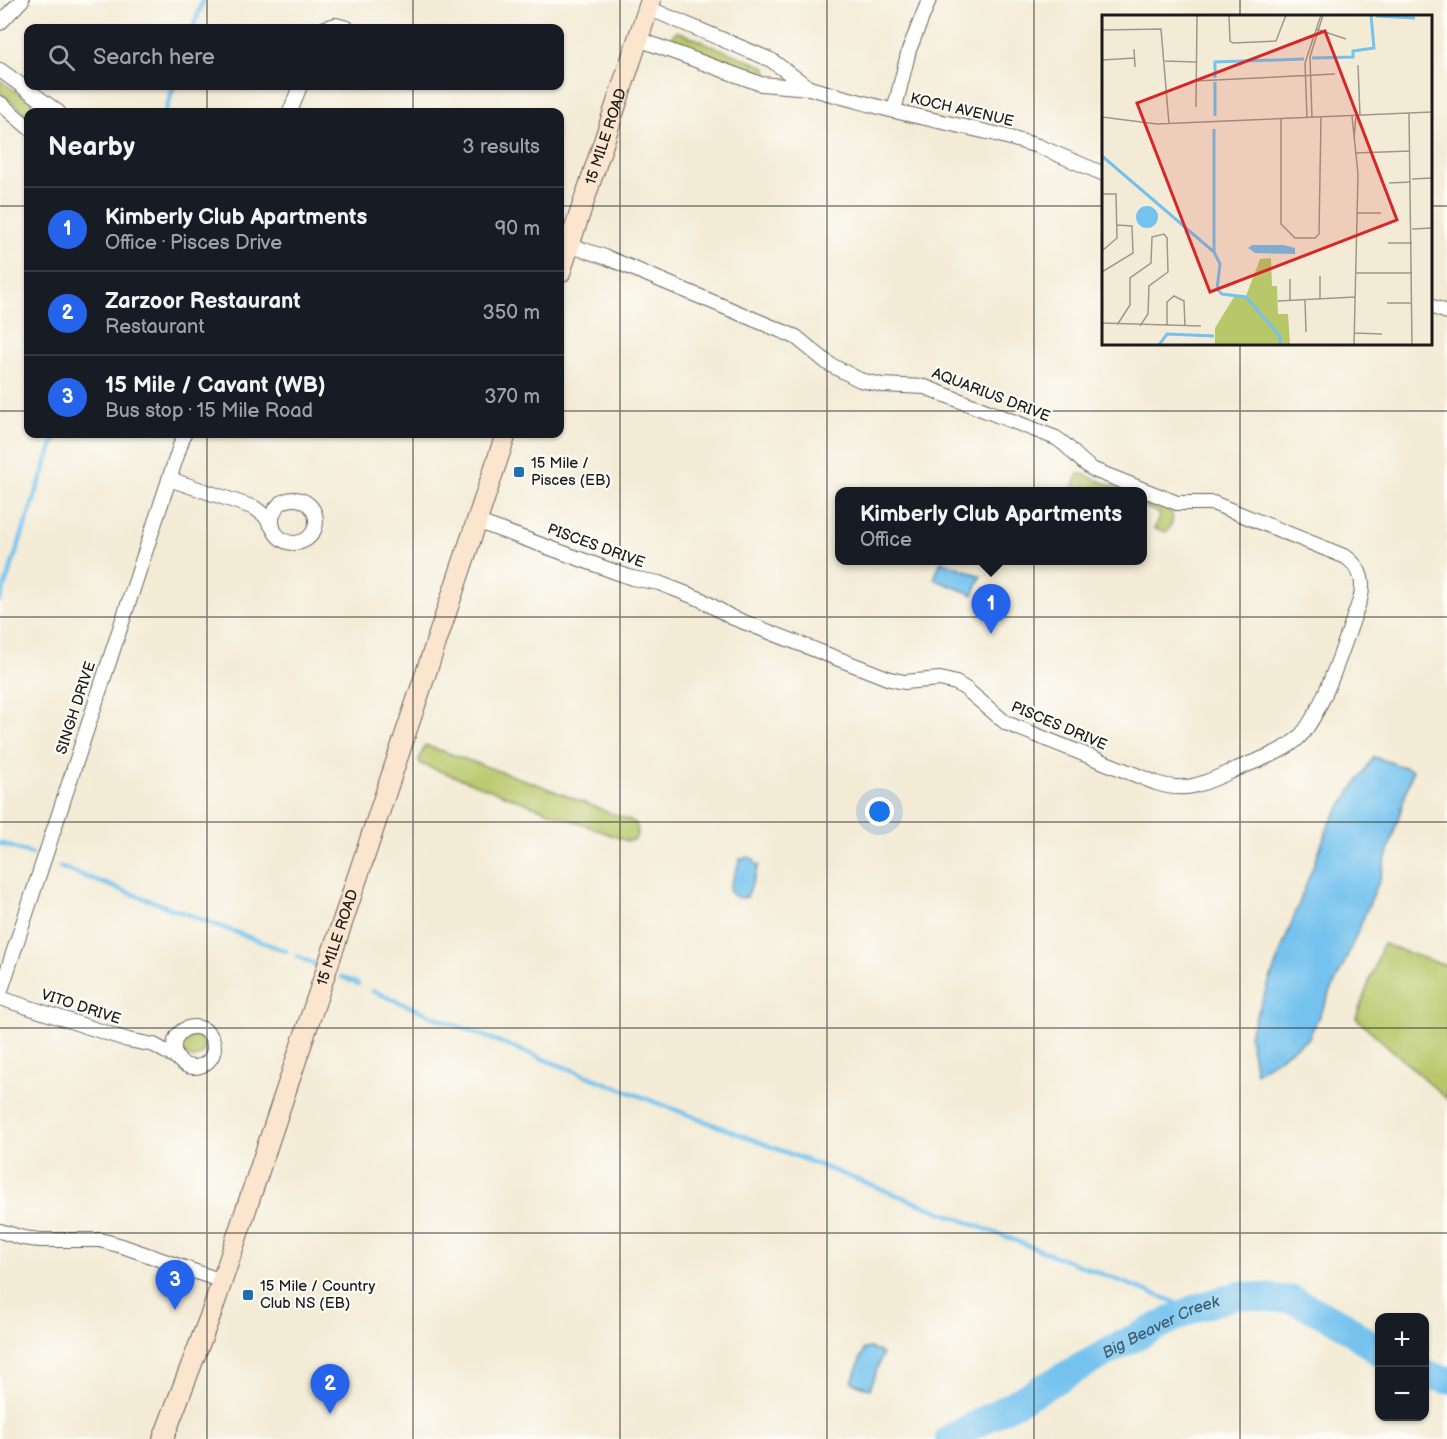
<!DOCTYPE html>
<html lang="en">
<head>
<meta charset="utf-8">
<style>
  body { margin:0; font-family:"Balsamiq Sans",sans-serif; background:#20242c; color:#f1f3f6 }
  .controls { position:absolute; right:18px; bottom:18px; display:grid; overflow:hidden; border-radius:12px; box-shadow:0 2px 4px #0004 }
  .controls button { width:54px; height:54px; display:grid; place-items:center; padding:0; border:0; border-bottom:2px solid #363941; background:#171b24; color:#f1f3f6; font:30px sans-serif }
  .you { position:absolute; left:880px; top:812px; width:21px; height:21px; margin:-15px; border:4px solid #fff; border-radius:50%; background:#1a73e8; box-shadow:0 0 0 9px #1a73e833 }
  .badge { display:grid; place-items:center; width:39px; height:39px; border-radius:50%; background:#2563eb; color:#fff; font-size:20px; font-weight:700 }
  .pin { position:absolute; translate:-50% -50px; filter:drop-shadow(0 2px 3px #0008) }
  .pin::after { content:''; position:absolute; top:32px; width:21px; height:18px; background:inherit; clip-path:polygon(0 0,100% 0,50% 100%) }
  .popup { position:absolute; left:835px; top:487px; width:312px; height:78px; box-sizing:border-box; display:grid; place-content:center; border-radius:12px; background:#171b24; filter:drop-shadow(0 2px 4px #0005); font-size:20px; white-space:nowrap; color:#9ea1a6 }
  .popup b { font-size:22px; color:#f1f3f6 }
  .popup::after { content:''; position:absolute; left:50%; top:100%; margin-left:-12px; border:12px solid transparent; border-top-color:#171b24 }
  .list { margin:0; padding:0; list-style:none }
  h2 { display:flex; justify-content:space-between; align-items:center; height:78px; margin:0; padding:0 24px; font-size:26px }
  h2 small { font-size:20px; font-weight:400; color:#9ea1a6 }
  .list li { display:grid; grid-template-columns:39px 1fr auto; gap:18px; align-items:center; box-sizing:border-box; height:84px; padding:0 24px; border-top:2px solid #363941 }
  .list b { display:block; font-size:22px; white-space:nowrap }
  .list p { margin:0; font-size:20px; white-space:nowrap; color:#9ea1a6 }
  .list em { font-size:20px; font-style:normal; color:#9ea1a6 }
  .icon { flex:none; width:33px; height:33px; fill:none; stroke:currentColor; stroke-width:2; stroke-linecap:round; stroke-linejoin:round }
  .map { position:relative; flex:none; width:1447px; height:1439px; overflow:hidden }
  .search { position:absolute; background:#171b24; box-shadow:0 2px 4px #0004; left:24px; top:24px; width:540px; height:66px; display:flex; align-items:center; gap:15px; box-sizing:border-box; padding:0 21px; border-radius:12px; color:#9ea1a6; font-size:22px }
  .panel { position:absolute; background:#171b24; box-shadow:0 2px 4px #0004; left:24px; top:108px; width:540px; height:330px; border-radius:12px }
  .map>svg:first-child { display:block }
</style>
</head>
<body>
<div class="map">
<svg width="1447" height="1439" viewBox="0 0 1447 1439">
  <rect width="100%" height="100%" fill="#fdfcf7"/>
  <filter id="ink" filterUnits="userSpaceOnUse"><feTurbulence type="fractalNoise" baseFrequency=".0167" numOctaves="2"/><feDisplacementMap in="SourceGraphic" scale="12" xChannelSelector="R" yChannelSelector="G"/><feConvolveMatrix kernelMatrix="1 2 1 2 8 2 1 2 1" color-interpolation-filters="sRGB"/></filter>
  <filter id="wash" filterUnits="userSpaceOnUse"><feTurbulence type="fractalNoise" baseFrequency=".008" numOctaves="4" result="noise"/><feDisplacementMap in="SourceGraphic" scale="24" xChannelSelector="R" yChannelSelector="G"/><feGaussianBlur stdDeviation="1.35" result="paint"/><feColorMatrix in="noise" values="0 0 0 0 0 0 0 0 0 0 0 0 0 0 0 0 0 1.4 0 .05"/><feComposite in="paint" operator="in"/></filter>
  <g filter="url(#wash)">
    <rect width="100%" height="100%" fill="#f3ebd5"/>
    <!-- green -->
    <g fill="#b8c769" stroke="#6a7242" stroke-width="1.5">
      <path d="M676,32H679L765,67L767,73L762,76L675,42L673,35Z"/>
      <path d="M0,80L44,112H28V116L26,114L0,92Z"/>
      <path d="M1078,474H1083L1124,491H1106L1094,487L1092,491H1072Z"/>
      <path d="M1143,498C1159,505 1185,509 1166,532L1154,529L1160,514L1143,506Z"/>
      <path d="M425,745L539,785L634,822C639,829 639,833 634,840L627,841L421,764L419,760Z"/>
      <path d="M1383,944L1447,966V1099L1356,1018Z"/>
      <circle cx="193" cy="1047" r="11"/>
    </g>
    <!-- water -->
    <g fill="#74c2ee" stroke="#486f85" stroke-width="1.5">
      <path d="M941,561L981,576L973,595L934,579Z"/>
      <path d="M1374,757L1413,770L1379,881L1344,964L1308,1039L1256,1073L1249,1035L1330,822Z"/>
      <path d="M748,857L754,859L755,864L759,865L747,897L739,898L733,895L729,890L740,859Z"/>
      <path d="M870,1348L879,1352L882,1355L870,1389L852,1382L864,1349Z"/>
    </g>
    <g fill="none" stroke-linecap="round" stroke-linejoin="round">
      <!-- stream -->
      <g stroke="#74c2ee" stroke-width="4.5">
        <path d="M193,28L203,0"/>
        <path d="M165,112L174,86"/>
        <path d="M0,600L56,434"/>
        <path d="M0,843L32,854"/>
        <path d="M60,867L286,951"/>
        <path d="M297,956L316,965"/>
        <path d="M342,977L358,984"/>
        <path d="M373,991L442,1020L1193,1309"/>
      </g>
      <!-- river -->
      <g stroke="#74c2ee" stroke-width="28">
        <path d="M1424,1374L1447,1380"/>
        <path id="s1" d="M949,1439L1128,1341L1193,1309L1238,1295L1293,1300L1343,1324L1380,1353"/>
      </g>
    </g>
  </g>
  <g filter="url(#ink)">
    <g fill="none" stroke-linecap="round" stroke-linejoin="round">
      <!-- street casing -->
      <g stroke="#67645d" stroke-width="16">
        <g id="street">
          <path d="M648,8L771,60L809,88"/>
          <path d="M0,23L22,0"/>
          <path d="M325,28L336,25L347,28"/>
          <path d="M638,39L761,84L809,88L894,111L996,134L1038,146L1104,174"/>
          <path d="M0,70L58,112"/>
          <path d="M0,103L28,127"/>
          <path d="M894,111L909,50L929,0"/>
          <path d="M290,112L300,86"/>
          <path d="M1430,306L1447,312"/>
          <path d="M169,479L255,508L265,516L273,528"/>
          <circle cx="294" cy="521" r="22"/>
          <path d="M476,521L632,578L659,583L700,599L731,617L890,679L904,682L940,679L956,683L966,689L1006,723L1156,783C1187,793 1202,784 1230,772C1251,762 1278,755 1296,740C1322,719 1347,634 1360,600C1365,582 1361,568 1346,557L1213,503H1177L1094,470C1079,462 1071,447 1056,438L925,387L882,385L860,380L829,364L796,337L608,258L569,245"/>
          <path d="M0,993L184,434"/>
          <path d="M0,998L128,1040L154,1045L177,1058"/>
          <circle cx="194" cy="1047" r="20"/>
          <path d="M0,1231L23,1238L40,1240H100L122,1246L222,1281"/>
        </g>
      </g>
      <!-- secondary casing -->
      <g stroke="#67645d" stroke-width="22">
        <g id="secondary">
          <path id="s2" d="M560,273L651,0"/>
          <path id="s3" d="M163,1439L212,1311L506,434"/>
        </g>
      </g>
      <!-- street -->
      <use href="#street" stroke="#fff" stroke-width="14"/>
      <!-- secondary -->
      <use href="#secondary" stroke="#fce5cf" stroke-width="20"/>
    </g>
  </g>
  <!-- grid -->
  <path fill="none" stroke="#1c1c1c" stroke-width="1.5" stroke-opacity="0.55" d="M207,0V28M413,0V28M620,0V1439M827,0V1439M1034,0V1439M1240,0V16M207,86V112M413,86V112M0,206H28M560,206H1104M1430,206H1447M1240,344V1439M0,411H28M560,411H1447M207,434V1439M413,434V1439M0,617H1447M0,822H1447M0,1028H1447M0,1233H1447"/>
  <!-- markers -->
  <g fill="#1f6fb2" stroke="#fdfcf7" stroke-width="2">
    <rect x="513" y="466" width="12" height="12" rx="3"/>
    <rect x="242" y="1289" width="12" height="12" rx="3"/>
  </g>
  <g text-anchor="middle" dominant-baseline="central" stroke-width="4.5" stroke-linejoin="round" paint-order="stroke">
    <!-- street labels -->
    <g font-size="15" fill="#1c1c1c" stroke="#fdfcf7">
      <text transform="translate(962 110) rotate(13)">KOCH AVENUE</text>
      <text stroke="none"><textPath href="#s2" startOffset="144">15 MILE ROAD</textPath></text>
      <text transform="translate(991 395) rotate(21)">AQUARIUS DRIVE</text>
      <text transform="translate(596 546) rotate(20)">PISCES DRIVE</text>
      <text transform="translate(76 708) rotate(-72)">SINGH DRIVE</text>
      <text transform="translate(1059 726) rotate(23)">PISCES DRIVE</text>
      <text stroke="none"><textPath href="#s3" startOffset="531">15 MILE ROAD</textPath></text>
      <text transform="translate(81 1007) rotate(18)">VITO DRIVE</text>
    </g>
    <!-- poi labels -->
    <g font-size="15" fill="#1c1c1c" stroke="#fdfcf7" text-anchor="start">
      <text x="531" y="463">15 Mile /<tspan x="531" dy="17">Pisces (EB)</tspan></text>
      <text x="260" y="1286">15 Mile / Country<tspan x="260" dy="17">Club NS (EB)</tspan></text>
    </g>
    <!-- water labels -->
    <g font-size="16" font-style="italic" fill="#3f5e70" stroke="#fdfcf7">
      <text stroke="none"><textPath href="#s1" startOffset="240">Big Beaver Creek</textPath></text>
    </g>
  </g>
  <!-- overview -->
  <g transform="translate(1102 15)">
    <rect width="330" height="330" fill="#f3ebd5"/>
    <path d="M169,243L170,271H175L176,299H186L188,330H113V313L132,282L144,281L158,244Z" fill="#b8c769"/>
    <path d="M34 202a11 11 0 1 1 22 0a11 11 0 1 1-22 0ZM150,230H182L193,233V239L153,238L146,233Z" fill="#74c2ee"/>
    <path fill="none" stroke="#74c2ee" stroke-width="3" d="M274,1L313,3M210,43L251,42V36L272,33L269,0M113,63V47L202,44M113,67V101M0,141L112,237L118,249L115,274L120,279L144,282L178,321V330M112,237V114M57,330L65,319L112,321"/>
    <path fill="none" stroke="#9d988b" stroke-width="1.5" d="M127,0L128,26L131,28L174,26L184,0M214,14L244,24M0,15L59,14L67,109M32,34L33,52M0,45L33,43M61,46L94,47M256,50L258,101M93,66L233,59M94,92L95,0M307,98L310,330M250,101L256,159L252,330M0,102L55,109L330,97M205,103L203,48L219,0M210,103L208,42L221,0M179,104V209L193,223H213L217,219L219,102M252,124L254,101M253,138L308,136M310,164L330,163M287,168L309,167M0,179H14L15,223L0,236M255,198H279M310,214L330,213M286,228H310M0,257L31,238L30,211L15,210M254,258H310M218,261V284M188,285V264M203,285L204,317M176,286L253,282M285,288H310M0,308L99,311M15,310L28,290V263L49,248L50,222L62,219L65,223L66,257L47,271L46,299L38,311M65,310V287L72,281L82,286L83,311M252,318L280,319"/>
    <path fill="#d62828" fill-opacity="0.15" stroke="#d62828" stroke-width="3" d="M223,16L295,205L108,277L35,88Z"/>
    <rect width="330" height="330" fill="none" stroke="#1c1c1c" stroke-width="3"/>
  </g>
</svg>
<div class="controls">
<button>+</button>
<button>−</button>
</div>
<div class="you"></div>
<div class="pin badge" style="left:991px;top:634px">1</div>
<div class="popup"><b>Kimberly Club Apartments</b>Office</div>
<div class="pin badge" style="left:330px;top:1414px">2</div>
<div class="pin badge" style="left:175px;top:1310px">3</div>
<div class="search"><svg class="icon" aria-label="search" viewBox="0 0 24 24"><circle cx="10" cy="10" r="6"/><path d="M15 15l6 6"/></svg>Search here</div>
<section class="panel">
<h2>Nearby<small>3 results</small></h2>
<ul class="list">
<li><span class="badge">1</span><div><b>Kimberly Club Apartments</b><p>Office · Pisces Drive</p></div><em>90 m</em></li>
<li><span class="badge">2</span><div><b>Zarzoor Restaurant</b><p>Restaurant</p></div><em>350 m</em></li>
<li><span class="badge">3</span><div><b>15 Mile / Cavant (WB)</b><p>Bus stop · 15 Mile Road</p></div><em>370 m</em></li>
</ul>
</section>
</div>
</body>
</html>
